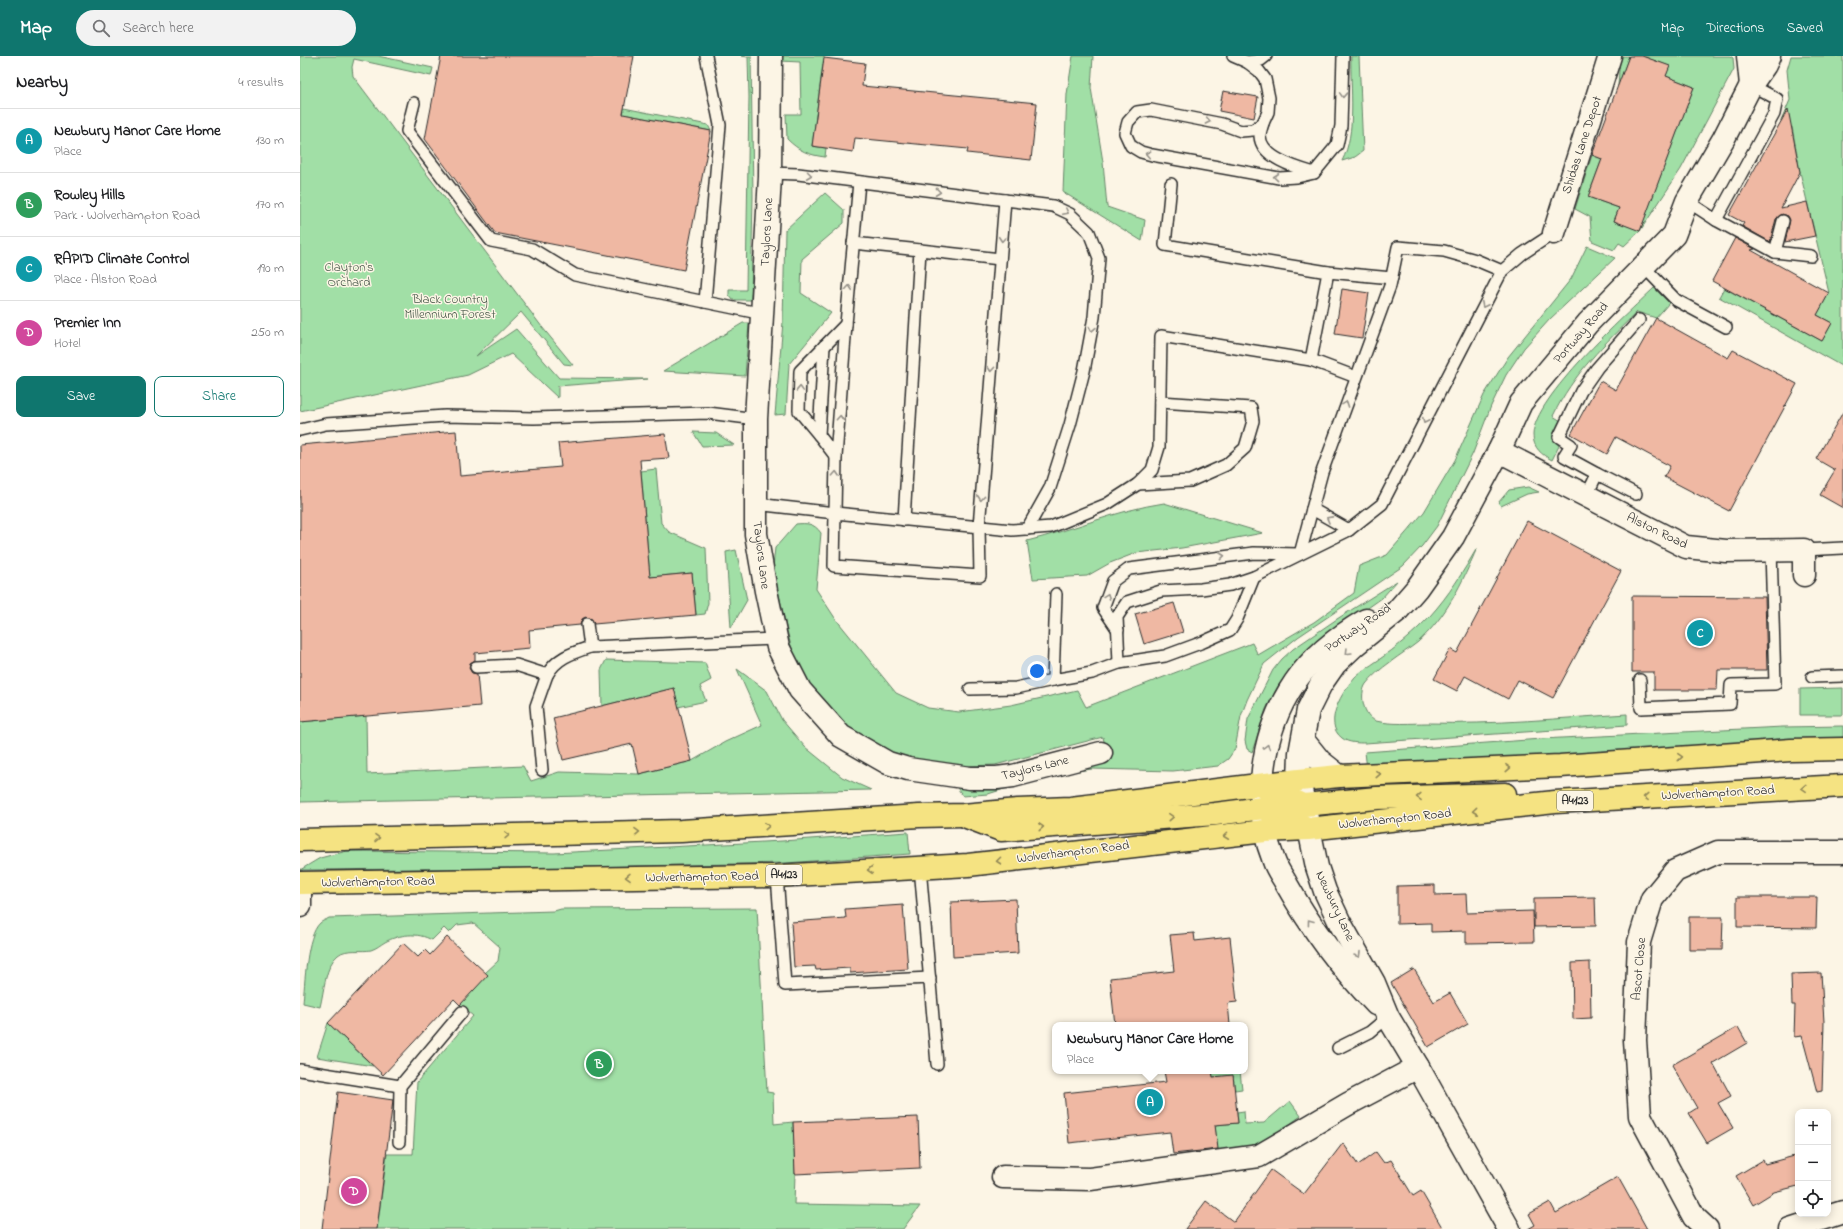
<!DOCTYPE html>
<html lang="en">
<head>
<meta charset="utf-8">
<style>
  body { margin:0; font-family:"Indie Flower",sans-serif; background:#f2f2f2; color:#202124 }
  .controls { position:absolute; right:12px; bottom:12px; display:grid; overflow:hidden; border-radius:8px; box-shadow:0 2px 10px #0003 }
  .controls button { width:36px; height:36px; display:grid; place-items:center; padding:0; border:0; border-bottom:1px solid #e0e0e0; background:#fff; color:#202124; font:20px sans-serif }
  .you { position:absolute; left:737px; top:615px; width:14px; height:14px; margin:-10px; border:3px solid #fff; border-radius:50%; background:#1a73e8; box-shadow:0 0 0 6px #1a73e833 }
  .badge { display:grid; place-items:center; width:26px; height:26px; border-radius:50%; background:#0f766e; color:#fff; font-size:13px; font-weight:700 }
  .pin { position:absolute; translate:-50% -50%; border:2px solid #fff; box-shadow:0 1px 4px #0006 }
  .popup { position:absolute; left:752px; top:966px; width:196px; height:52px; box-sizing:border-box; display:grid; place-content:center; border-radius:8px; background:#fff; filter:drop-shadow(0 1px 3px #0005); font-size:13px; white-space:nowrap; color:#757577 }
  .popup b { font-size:15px; color:#202124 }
  .popup::after { content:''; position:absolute; left:50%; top:100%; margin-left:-8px; border:8px solid transparent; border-top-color:#fff }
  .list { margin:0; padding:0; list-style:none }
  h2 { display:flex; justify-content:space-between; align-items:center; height:52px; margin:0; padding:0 16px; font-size:17px }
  h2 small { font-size:13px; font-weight:400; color:#757577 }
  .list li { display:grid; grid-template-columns:26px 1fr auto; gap:12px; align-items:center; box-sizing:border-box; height:64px; padding:0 16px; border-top:1px solid #e0e0e0 }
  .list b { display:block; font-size:15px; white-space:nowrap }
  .list p { margin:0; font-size:13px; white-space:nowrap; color:#757577 }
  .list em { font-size:13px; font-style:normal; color:#757577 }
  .actions { display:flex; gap:8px; padding:12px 16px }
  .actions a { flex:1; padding:9px 0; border:1px solid #0f766e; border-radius:8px; text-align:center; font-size:14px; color:#0f766e }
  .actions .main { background:#0f766e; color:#fff }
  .icon { flex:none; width:22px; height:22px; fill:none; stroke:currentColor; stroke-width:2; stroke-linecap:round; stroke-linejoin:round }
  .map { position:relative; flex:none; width:1543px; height:1173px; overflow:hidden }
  header { display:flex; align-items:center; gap:24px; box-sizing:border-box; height:56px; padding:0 20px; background:#0f766e; color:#fff }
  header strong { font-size:19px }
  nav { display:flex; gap:22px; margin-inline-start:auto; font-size:14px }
  .search { width:280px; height:36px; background:#f2f2f2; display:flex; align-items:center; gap:10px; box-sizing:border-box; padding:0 14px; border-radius:22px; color:#757577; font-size:15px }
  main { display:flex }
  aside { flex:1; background:#fff }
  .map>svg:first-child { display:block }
</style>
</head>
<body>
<header>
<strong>Map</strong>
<div class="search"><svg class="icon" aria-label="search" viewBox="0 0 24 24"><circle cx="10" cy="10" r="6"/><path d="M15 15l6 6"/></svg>Search here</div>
<nav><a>Map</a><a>Directions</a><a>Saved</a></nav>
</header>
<main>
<aside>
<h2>Nearby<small>4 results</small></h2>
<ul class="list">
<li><span class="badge" style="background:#0f9aa8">A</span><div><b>Newbury Manor Care Home</b><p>Place</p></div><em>130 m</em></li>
<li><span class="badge" style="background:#2e9e5b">B</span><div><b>Rowley Hills</b><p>Park · Wolverhampton Road</p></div><em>170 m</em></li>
<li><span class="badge" style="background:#0f9aa8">C</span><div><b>RAPID Climate Control</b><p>Place · Alston Road</p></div><em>190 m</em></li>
<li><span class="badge" style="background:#d1479c">D</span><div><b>Premier Inn</b><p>Hotel</p></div><em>250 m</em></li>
</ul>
<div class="actions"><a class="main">Save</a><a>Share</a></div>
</aside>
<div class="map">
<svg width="1543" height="1173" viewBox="0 0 1543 1173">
  <rect width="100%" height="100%" fill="#fcf5e5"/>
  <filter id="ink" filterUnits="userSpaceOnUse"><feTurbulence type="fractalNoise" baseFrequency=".025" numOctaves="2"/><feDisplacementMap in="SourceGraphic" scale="8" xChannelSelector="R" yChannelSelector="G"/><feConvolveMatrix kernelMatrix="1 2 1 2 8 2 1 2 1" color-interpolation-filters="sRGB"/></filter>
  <g filter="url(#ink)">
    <!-- green -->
    <g fill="#a1dfa6" stroke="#668568">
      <path d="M0,0H78L133,12L131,20L54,3L52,11L53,20L242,271L273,309L264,308L221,256L176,300L216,273L259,322L348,323L258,330V342L211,298L168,319L0,355Z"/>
      <path d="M441,0H451L453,140L451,244H433L429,239V234H446L449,41L448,1Z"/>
      <path d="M482,0H524L512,90L526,92L525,101C509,99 499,95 487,83L486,58H501L500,6L481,5Z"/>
      <path d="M773,0H793L791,32L803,106L807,151L845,164L842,185L763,136L767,38Z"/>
      <path d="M1051,0H1059L1063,95L1055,101L1042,105C1057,77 1050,32 1051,0Z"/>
      <path d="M1320,0H1329L1318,30Z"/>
      <path d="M1342,0H1430L1433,2L1434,13L1381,113L1340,175L1324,190L1319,187L1314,194L1292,185L1290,161L1275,153L1292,99L1302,103L1288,141L1319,152L1314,165L1340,174L1394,31L1366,20L1369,10Z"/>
      <path d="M1491,0H1543V311L1419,241L1424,232L1522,285L1532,267L1517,259L1529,237L1500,116L1492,71L1481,65L1490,44L1487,14Z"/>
      <path d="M324,52L408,69L411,75L323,58Z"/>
      <path d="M525,137L544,154V167L502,203L501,237L531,257L489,308L486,358L475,359L483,266L485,174Z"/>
      <path d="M1287,190L1315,202L1250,263L1224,292L1206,319L1191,350L1173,397L1137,470L1122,490L1103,510L998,581L964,608L947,644L941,660L935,693L928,703L918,710L873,715L792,713L770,716L743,721L688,738L663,740L655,729L808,702L803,681L695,709L637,711L601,701L572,688L547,673L513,633L495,605L486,571L473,511L475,492L496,468C507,467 514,467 521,477L516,533L535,562L596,637L628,652L659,656L711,649L777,634L786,651L952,587L958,599L1014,566L1054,537L1059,510L1087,499L1124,456L1155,404L1184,339L1208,301L1271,223Z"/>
      <path d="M1354,232L1369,247L1356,262L1337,256C1305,287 1273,318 1253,360L1261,365L1253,381L1259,390L1252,404C1242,399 1233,392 1233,379C1234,341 1325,260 1354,232Z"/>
      <path d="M443,267H449L445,320L363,315Z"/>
      <path d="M393,376L416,377L434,389L402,390Z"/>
      <path d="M356,413L361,467L369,476L406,492L408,547L405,558L396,559L392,517L350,521L341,415Z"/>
      <path d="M1228,431L1239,436L1227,438L1201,450L1198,447L1209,434Z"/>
      <path d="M864,447L963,477L882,492L836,497L810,507L787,520L733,523L727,485C773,474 817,454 864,447Z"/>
      <path d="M1177,492C1162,527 1147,560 1118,586C1103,598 1077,613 1066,628C1059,638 1063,660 1076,665C1092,669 1111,667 1128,667C1194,669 1261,662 1327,658V669L1065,687C1058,687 1048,687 1042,682C1022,667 1043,635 1055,621C1061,615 1070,610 1077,605C1096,592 1115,576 1130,560C1149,539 1163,516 1177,492Z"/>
      <path d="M436,494L447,544L431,572L426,496Z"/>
      <path d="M1097,525L1082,542L1048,566L989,615L978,630L966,653L952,696L947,693L945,685L948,663L973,614L982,603L993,593L1037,563Z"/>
      <path d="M306,604L405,607L411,624L400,630L406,645L378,651L374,632L302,650L301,614Z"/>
      <path d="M437,613L467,635L482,664L505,691L542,721L571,734L0,746V666L66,660L67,718L223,710L231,725L259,716L339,718L392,705L425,686L462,669Z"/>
      <path d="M1543,632V659H1500V633Z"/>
      <path d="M1543,670V687L1067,713L1065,696L1241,683L1483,671Z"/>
      <path d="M608,776L610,798L485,807L231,812L0,814L20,802L47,795L254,797L482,785Z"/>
      <path d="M457,852L467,1036L473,1037L474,1068L493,1066L495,1118L494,1148L620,1150L603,1173H77L87,1098H113L117,1026L173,960L160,949L185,917L198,905L200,891L173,867L157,869L149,877L144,872L132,884C117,876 100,878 85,886C80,889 77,892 71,894C62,896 46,892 38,899C25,909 24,936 20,951L3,947C5,928 6,880 20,867C22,865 26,864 29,862L254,855L261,853Z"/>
      <path d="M28,967L73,1010L17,1001Z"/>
      <path d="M912,1015H940L942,1033L935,1034L933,1020L913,1021Z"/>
      <path d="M990,1045L1001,1060L952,1095L918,1100L915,1069L938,1067L937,1056L944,1055L945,1068L964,1067Z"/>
    </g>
    <!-- building -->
    <g fill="#efb8a3" stroke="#2b2b2b">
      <path d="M141,0H334L323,58L411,75L384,214L195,177L125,83Z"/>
      <path d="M1329,0H1342L1370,10L1366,20L1394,31L1340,175L1314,165L1319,152L1288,141L1302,103L1292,99Z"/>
      <path d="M524,2L565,7L562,30L737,47L731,104L667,97L668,93L555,82L553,96L512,90Z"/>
      <path d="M923,35L958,41L954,62L919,55Z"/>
      <path d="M1488,53L1500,116L1481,152L1507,146L1515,180L1485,186L1490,164L1488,160L1482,158L1476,163L1470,186L1442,170L1444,167L1429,159Z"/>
      <path d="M1435,182L1455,193L1451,194L1529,237L1517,259L1532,267L1522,285L1412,225Z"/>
      <path d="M1042,233L1069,237L1062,282L1035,278Z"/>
      <path d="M1356,262L1428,302L1433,294L1497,328L1429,455L1364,421L1370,410L1316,381L1307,398L1271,378L1300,325L1316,334Z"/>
      <path d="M1543,356V452L1520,439L1535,414L1516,403Z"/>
      <path d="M156,375L160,420L261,411L258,387L365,378L369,402L340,404L350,521L392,517L396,559L294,568L292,563L286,561L282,563L280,569L229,574L230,592L175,597V604L170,607L169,612L172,617L177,618L180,650L0,666V389Z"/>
      <path d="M1227,465L1321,515L1253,642L1218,624L1208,643L1165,620L1157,635L1134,623L1150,593L1157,597Z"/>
      <path d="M1332,540L1465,541L1467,614H1418L1417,634H1354V616H1332Z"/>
      <path d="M874,547L883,576L844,588L835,558Z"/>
      <path d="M374,632L392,705L339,718L332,688L263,704L253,662Z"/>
      <path d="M1135,829V839L1166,838L1167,857L1233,855L1234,886L1166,887V875L1131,876V867L1097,868V830Z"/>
      <path d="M1295,841L1296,870L1234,871V842Z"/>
      <path d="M1437,841H1517L1516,872L1437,871Z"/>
      <path d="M716,843L718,897L653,901L651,846Z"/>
      <path d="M603,849L608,913L550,917V912L516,914L515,910L494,911L491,866L546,862L545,853Z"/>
      <path d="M1389,861H1423L1422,894H1389Z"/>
      <path d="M894,877L895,885L930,881L937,946L928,947L930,969H815L810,922L874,915L870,879Z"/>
      <path d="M147,881L188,919L160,949L154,943L83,1019L28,967L103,887L118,901L125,894L130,899Z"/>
      <path d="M1290,906L1291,962L1273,963L1272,907Z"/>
      <path d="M1114,913L1134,946L1150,937L1168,968L1128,991L1091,927Z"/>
      <path d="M1521,917L1524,966L1522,1035L1517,1036L1502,980L1494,981L1495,949H1492L1491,918Z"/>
      <path d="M1438,971L1447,987L1413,1007L1431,1040L1418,1047L1433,1072L1407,1087L1389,1057L1397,1052L1372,1009Z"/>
      <path d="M864,1015H912L913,1021L933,1019L938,1067L915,1069L918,1093L873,1098L870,1076L769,1087L764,1037L866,1026Z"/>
      <path d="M38,1036L93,1044L77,1173H22Z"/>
      <path d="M618,1061L620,1112L495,1118L493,1066Z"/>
      <path d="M1043,1087L1058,1109L1076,1096L1084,1107L1091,1104L1113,1140L1121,1135L1143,1173H885L906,1145L934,1166L971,1114L1004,1138Z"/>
      <path d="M1498,1099V1130L1474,1136L1453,1149L1436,1120L1463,1104L1465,1108Z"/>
      <path d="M1318,1121L1347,1173H1228L1235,1169L1229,1158L1250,1146L1256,1157Z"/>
    </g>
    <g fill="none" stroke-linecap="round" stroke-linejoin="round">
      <!-- lane casing -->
      <g stroke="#2b2b2b" stroke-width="14">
        <g id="lane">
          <path d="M933,0L947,6"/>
          <path d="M966,0L961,4L947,6L959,15L965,23L969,42L968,56L963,67L953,74L941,75L922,68L851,54L837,56L828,66L825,77L831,90L841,96L852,99L979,122L997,121L1014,117"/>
          <path d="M114,47L107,75L191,185L232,193L275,219L463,258"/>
          <path d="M963,67C962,71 960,76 960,80C961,102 997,112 1014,117L1037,89L1041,70L1043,0"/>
          <path d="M470,117L498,118L753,150L770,158L789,176L799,202L794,261L784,315L770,369L750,432L727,473"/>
          <path d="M705,144L679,471L680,520L534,510L535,457L712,474L751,471L807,448L838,428L852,414L859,391L861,280L1011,304L1028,216L865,189L871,128"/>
          <path d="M1387,145L1416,164L1474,58L1477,43L1451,29"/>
          <path d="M1416,164L1475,196L1511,200"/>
          <path d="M553,187L620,194L604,464"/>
          <path d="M620,194L700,203"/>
          <path d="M1475,196L1483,165"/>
          <path d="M1343,210L1376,244L1426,271"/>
          <path d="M1202,215L1176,204L1144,195L1098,191L1090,230L1022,416L1012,453L1049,474L1082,448L1202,215L1222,198L1254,177"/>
          <path d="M1028,216L1092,222"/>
          <path d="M405,246L420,69L406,0"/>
          <path d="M1011,304L1056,321"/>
          <path d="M0,374L26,368L145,360L234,362L408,357L456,363"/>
          <path d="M519,379L499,355L500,315L546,268"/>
          <path d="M536,401L546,268L559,126"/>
          <path d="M1297,418L1336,438"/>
          <path d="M838,428L890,425L926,409L945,392L953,365L951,352L860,346"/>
          <path d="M1287,439L1297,418L1264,400L1271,389L1259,381L1281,335L1297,312L1339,264"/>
          <path d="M456,448L535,457L536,401L519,379L524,290"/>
          <path d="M1504,494L1543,492"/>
          <path d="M1000,498L1012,453"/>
          <path d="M818,574L803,552L813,525L829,513L954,497L999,498"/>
          <path d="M290,591L476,583"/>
          <path d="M819,607L817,561L827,546L861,535L901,533L930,529L954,521L1049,474"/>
          <path d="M176,611L216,609L247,619L236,650L242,714"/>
          <path d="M247,619C256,602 272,597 290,591L287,568"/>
          <path d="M1512,621L1543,620"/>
          <path d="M753,624L792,617L819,607L865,600L903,586L930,574L937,563L954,521"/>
          <path d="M1340,624L1341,652L1430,648L1431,629L1475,628L1471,494"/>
          <path d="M670,633L716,632L753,624L756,538"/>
          <path d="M620,811L637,1008"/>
          <path d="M477,820L485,929L630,922"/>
          <path d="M1038,992L1070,976L1088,961"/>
          <path d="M0,1014L100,1030"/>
          <path d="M99,1086L100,1030L162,956"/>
        </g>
      </g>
      <!-- street casing -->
      <g stroke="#2b2b2b" stroke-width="25">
        <g id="street">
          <path d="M471,0L470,121L456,363V478L466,535L478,591L500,634L541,680L588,707L608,713L670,722H697L713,720L801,697"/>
          <path d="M1254,177L1310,0"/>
          <path d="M1199,395L1386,491L1426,495L1504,494V519"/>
          <path d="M0,850V827"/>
          <path d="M703,1121L790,1123L959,1100L1048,1048L1118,1011"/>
          <path d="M1407,1173L1394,1161L1340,1060L1335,984L1339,886L1352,843L1375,815L1418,796H1543"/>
          <path d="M1490,1173L1543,1156"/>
        </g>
      </g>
      <!-- secondary casing -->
      <g stroke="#2b2b2b" stroke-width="25">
        <g id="secondary">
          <path d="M1448,0L1451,29"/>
          <path d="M1066,564C1039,580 1013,600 995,626C961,676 951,748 974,805C977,814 983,821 987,829C1011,872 1042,913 1076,948"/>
          <path d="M1003,684L1020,705L1039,720"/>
          <path d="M1209,1173L1118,1011L1088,961L1074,927L1040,867L1025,835L1017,811L999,724L1000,697L1008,654L1021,628L1035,608L1055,589L1097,555L1117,532L1153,481L1199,395L1221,347L1288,267L1374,179L1387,145L1424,82L1451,29L1465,9L1469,0"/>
        </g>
      </g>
      <!-- highway casing -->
      <g stroke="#2b2b2b" stroke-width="25">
        <g id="highway">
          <path d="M961,730L1004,749L1077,742L1205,738"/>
          <path d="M667,761L701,774L915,758L963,752L1005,771"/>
          <path d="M0,784L381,775L619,760L663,759L718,754L771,752L999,724L1039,720L1260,710L1491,694L1543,693"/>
          <path d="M0,827L477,820L668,809L965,775L1008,773L1255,746L1543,730"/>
        </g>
      </g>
      <!-- lane -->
      <use href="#lane" stroke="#fcf5e5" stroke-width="11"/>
      <!-- street -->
      <use href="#street" stroke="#fcf5e5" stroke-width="22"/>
      <!-- secondary -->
      <use href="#secondary" stroke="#fcf5e5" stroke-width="22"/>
      <!-- highway -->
      <use href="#highway" stroke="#f5e382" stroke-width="22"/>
    </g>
    <!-- one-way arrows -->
    <defs><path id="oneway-chevron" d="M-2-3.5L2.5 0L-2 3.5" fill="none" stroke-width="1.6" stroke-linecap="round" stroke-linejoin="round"/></defs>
    <g stroke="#949088">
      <use href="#oneway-chevron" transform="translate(1043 39) rotate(92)"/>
      <use href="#oneway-chevron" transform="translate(908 65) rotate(11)"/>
      <use href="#oneway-chevron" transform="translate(848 98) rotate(-168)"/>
      <use href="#oneway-chevron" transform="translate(509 119) rotate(7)"/>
      <use href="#oneway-chevron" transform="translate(976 121) rotate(-174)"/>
      <use href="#oneway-chevron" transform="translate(638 136) rotate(7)"/>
      <use href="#oneway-chevron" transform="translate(766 156) rotate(27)"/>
      <use href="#oneway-chevron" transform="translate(702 183) rotate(95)"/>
      <use href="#oneway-chevron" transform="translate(549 232) rotate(-85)"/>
      <use href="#oneway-chevron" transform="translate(1184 249) rotate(117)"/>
      <use href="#oneway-chevron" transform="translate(792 273) rotate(100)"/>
      <use href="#oneway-chevron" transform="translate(691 313) rotate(95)"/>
      <use href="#oneway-chevron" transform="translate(500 333) rotate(-88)"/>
      <use href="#oneway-chevron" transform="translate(1046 348) rotate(-70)"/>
      <use href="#oneway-chevron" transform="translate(540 362) rotate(-85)"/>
      <use href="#oneway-chevron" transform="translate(1125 365) rotate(117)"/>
      <use href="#oneway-chevron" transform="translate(536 418) rotate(-87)"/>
      <use href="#oneway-chevron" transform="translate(681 442) rotate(95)"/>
      <use href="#oneway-chevron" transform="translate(1029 463) rotate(-151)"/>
      <use href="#oneway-chevron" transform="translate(922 500) rotate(-6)"/>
      <use href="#oneway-chevron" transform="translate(807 540) rotate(-70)"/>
      <use href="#oneway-chevron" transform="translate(1048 596) rotate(135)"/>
      <use href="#oneway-chevron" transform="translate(967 691) rotate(-75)"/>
      <use href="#oneway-chevron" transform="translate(1010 866) rotate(-127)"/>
      <use href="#oneway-chevron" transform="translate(1058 899) rotate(60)"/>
    </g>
    <g stroke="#908756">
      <use href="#oneway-chevron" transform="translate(1380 701) rotate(-4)"/>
      <use href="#oneway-chevron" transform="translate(1208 712) rotate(-3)"/>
      <use href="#oneway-chevron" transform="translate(1078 718) rotate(-3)"/>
      <use href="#oneway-chevron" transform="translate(1504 732) rotate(177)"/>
      <use href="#oneway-chevron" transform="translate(1119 741) rotate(178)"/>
      <use href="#oneway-chevron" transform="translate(1346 741) rotate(177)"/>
      <use href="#oneway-chevron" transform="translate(1175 755) rotate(174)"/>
      <use href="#oneway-chevron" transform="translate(871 761) rotate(-4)"/>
      <use href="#oneway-chevron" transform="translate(467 770) rotate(-3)"/>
      <use href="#oneway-chevron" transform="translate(741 771) rotate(-4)"/>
      <use href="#oneway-chevron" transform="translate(337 776) rotate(-1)"/>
      <use href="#oneway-chevron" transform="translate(207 779) rotate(-1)"/>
      <use href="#oneway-chevron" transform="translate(926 780) rotate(173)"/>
      <use href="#oneway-chevron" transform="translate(77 782) rotate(-1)"/>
      <use href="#oneway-chevron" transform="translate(699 805) rotate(173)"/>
      <use href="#oneway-chevron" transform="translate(570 814) rotate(177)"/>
      <use href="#oneway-chevron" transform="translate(328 821) rotate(179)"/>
    </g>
  </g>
  <g text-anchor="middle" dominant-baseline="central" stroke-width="3" stroke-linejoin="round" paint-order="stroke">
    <!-- shield labels -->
    <g fill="#fcf5e5" stroke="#6a6863" stroke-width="1">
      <rect x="1257" y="735" width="36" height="20" rx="3"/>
      <rect x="466" y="809" width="36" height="20" rx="3"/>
    </g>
    <g font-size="12" font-weight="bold" fill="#2b2b2b">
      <text x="1275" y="745">A4123</text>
      <text x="484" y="819">A4123</text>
    </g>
    <!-- street labels -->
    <g font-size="13" fill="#2b2b2b" stroke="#fcf5e5">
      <text transform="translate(1282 89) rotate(-72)">Shidas Lane Depot</text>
      <text transform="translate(467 176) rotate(-87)">Taylors Lane</text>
      <text transform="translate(1281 277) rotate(-49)">Portway Road</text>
      <text transform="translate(1357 475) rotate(26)">Alston Road</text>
      <text transform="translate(461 499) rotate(83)">Taylors Lane</text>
      <text transform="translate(1058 572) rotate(-34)">Portway Road</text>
      <text transform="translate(735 712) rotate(-14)">Taylors Lane</text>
      <text transform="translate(1418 737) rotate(-3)">Wolverhampton Road</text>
      <text transform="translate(1095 763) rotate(-6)">Wolverhampton Road</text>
      <text transform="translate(773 796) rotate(-7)">Wolverhampton Road</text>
      <text transform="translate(402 821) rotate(-1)">Wolverhampton Road</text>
      <text transform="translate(78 826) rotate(-1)">Wolverhampton Road</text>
      <text transform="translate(1035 850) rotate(65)">Newbury Lane</text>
      <text transform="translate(1339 913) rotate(-85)">Ascot Close</text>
    </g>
    <!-- park labels -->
    <g font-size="13" fill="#48584a" stroke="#fcf5e5">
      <text x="49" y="211">Clayton's<tspan x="49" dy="15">Orchard</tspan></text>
      <text x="150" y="243">Black Country<tspan x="150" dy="15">Millennium Forest</tspan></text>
    </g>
  </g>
</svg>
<div class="controls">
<button>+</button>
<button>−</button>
<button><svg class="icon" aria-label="locate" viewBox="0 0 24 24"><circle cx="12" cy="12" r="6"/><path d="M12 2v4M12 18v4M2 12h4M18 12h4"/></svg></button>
</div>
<div class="you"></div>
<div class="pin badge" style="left:850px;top:1046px;background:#0f9aa8">A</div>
<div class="popup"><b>Newbury Manor Care Home</b>Place</div>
<div class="pin badge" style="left:299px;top:1008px;background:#2e9e5b">B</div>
<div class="pin badge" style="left:1400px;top:577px;background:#0f9aa8">C</div>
<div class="pin badge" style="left:54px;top:1135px;background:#d1479c">D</div>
</div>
</main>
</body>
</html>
